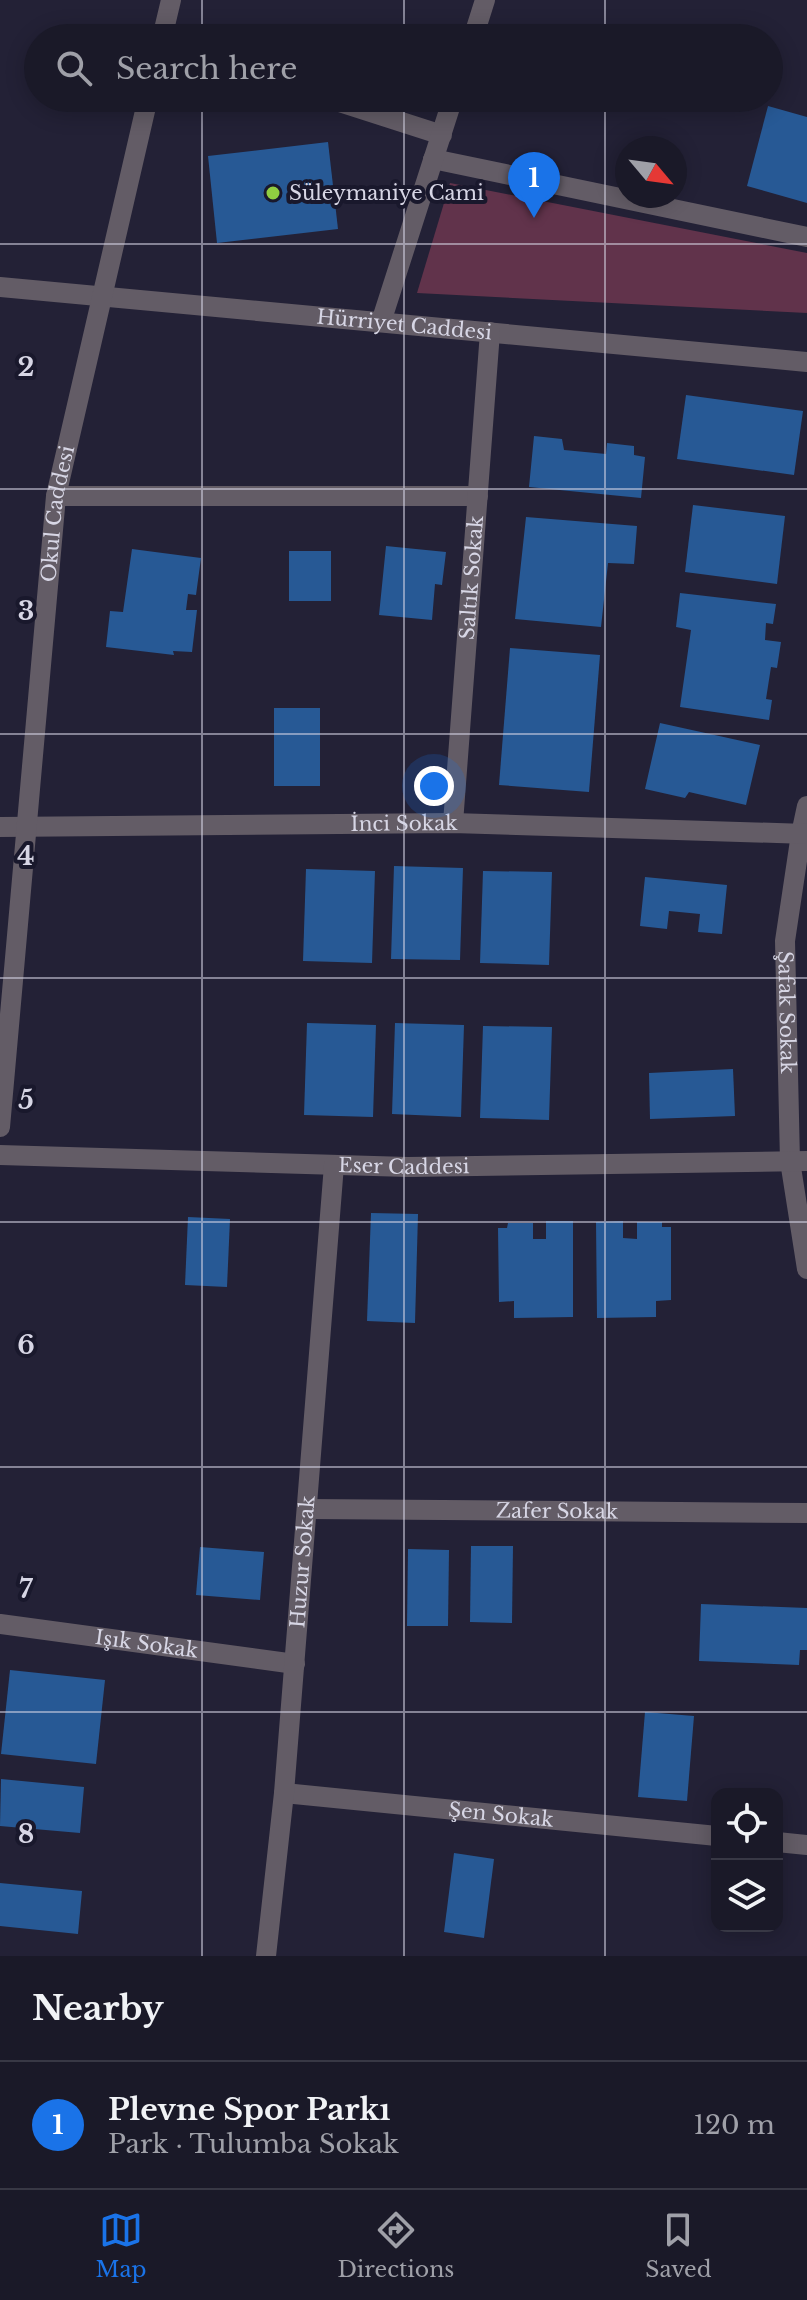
<!DOCTYPE html>
<html lang="en">
<head>
<meta charset="utf-8">
<style>
  body { margin:0; font-family:"Libre Baskerville",serif; background:#232230; color:#f1f3f6 }
  .controls { position:absolute; right:24px; bottom:24px; display:grid; overflow:hidden; border-radius:16px; box-shadow:0 4px 20px #0003 }
  .controls button { width:72px; height:72px; display:grid; place-items:center; padding:0; border:0; border-bottom:2px solid #383845; background:#1a1928; color:#f1f3f6; font:40px sans-serif }
  .compass { position:absolute; left:615px; top:136px; width:72px; height:72px; border-radius:50%; background:#1a1928; box-shadow:0 4px 20px #0003; rotate:119deg }
  .you { position:absolute; left:434px; top:786px; width:28px; height:28px; margin:-20px; border:6px solid #fff; border-radius:50%; background:#1a73e8; box-shadow:0 0 0 12px #1a73e833 }
  .badge { display:grid; place-items:center; width:52px; height:52px; border-radius:50%; background:#1a73e8; color:#fff; font-size:26px; font-weight:700 }
  .pin { position:absolute; translate:-50% -66px; filter:drop-shadow(0 2px 4px #0008) }
  .pin::after { content:''; position:absolute; top:42px; width:28px; height:24px; background:inherit; clip-path:polygon(0 0,100% 0,50% 100%) }
  .list { margin:0; padding:0; list-style:none }
  h2 { display:flex; justify-content:space-between; align-items:center; height:104px; margin:0; padding:0 32px; font-size:34px }
  h2 small { font-size:26px; font-weight:400; color:#9fa0a8 }
  .list li { display:grid; grid-template-columns:52px 1fr auto; gap:24px; align-items:center; box-sizing:border-box; height:128px; padding:0 32px; border-top:2px solid #383845 }
  .list b { display:block; font-size:30px; white-space:nowrap }
  .list p { margin:0; font-size:26px; white-space:nowrap; color:#9fa0a8 }
  .list em { font-size:26px; font-style:normal; color:#9fa0a8 }
  .icon { flex:none; width:44px; height:44px; fill:none; stroke:currentColor; stroke-width:2; stroke-linecap:round; stroke-linejoin:round }
  .map { position:relative; flex:none; width:807px; height:1956px; overflow:hidden }
  .search { position:absolute; background:#1a1928; box-shadow:0 4px 20px #0003; left:24px; right:24px; top:24px; height:88px; display:flex; align-items:center; gap:20px; box-sizing:border-box; padding:0 28px; border-radius:44px; color:#9fa0a8; font-size:30px }
  .sheet { height:232px; background:#1a1928 }
  nav { display:flex; justify-content:space-around; align-items:center; box-sizing:border-box; height:112px; border-top:2px solid #383845; background:#1a1928; font-size:22px; color:#9fa0a8 }
  nav a { display:grid; justify-items:center; gap:4px }
  nav .on { color:#1a73e8 }
  .map>svg:first-child { display:block }
</style>
</head>
<body>
<div class="map">
<svg width="807" height="1956" viewBox="0 0 807 1956">
  <rect width="100%" height="100%" fill="#232136"/>
  <!-- green -->
  <path fill="#61334b" d="M450,183L807,253V313L417,293Z"/>
  <!-- building -->
  <g fill="#275995">
    <path d="M768,106L807,117V203L747,186Z"/>
    <path d="M328,142L338,229L217,243L208,156Z"/>
    <path d="M686,395L803,411L794,475L677,459Z"/>
    <path d="M534,436L562,439L564,450L606,454L607,443L634,446V455L645,457L641,498L529,487Z"/>
    <path d="M693,505L785,516L777,584L685,572Z"/>
    <path d="M526,517L637,526L634,564L608,563L601,627L515,619Z"/>
    <path d="M386,546L446,552L442,585L435,584L432,620L379,615Z"/>
    <path d="M132,549L201,558L196,595L188,594L186,610H197L192,652L173,651L174,655L106,647L110,611L123,612Z"/>
    <rect x="289" y="551" width="42" height="50"/>
    <path d="M680,593L776,604L773,624L766,623L765,640L781,642L777,668L771,667L766,699L772,700L769,720L680,707L691,630L676,627Z"/>
    <path d="M510,648L600,655L589,792L499,785Z"/>
    <rect x="274" y="708" width="46" height="78"/>
    <path d="M660,723L760,745L746,805L689,792L685,798L645,789Z"/>
    <path d="M394,866L463,868L460,960L391,959Z"/>
    <path d="M306,869L375,871L372,963L303,961Z"/>
    <path d="M483,871L552,872L549,965L480,963Z"/>
    <path d="M645,877L727,885L722,934L698,932L700,914L669,911L667,929L640,926Z"/>
    <path d="M307,1023L376,1025L373,1117L304,1115Z"/>
    <path d="M395,1023L464,1025L461,1117L392,1114Z"/>
    <path d="M483,1026L552,1027L549,1120L480,1118Z"/>
    <path d="M733,1069L735,1116L650,1119L649,1073Z"/>
    <path d="M371,1213L418,1214L415,1323L367,1321Z"/>
    <path d="M188,1217L230,1219L227,1287L185,1285Z"/>
    <path d="M546,1221H573V1317L514,1318V1301L499,1302L498,1228H507L508,1223H533V1239H546Z"/>
    <path d="M623,1221V1238L637,1239V1222H662V1227H671V1300L656,1301V1317L597,1318L596,1222Z"/>
    <path d="M471,1546H513L512,1623L470,1622Z"/>
    <path d="M200,1547L264,1552L260,1600L196,1595Z"/>
    <path d="M408,1549L449,1550L448,1626H407Z"/>
    <path d="M701,1604L807,1608V1650H800L799,1665L699,1661Z"/>
    <path d="M10,1670L105,1680L96,1764L1,1754Z"/>
    <path d="M645,1712L694,1716L687,1801L638,1797Z"/>
    <path d="M1,1779L84,1787L80,1833L0,1826Z"/>
    <path d="M454,1853L494,1859L484,1938L444,1932Z"/>
    <path d="M0,1883L82,1891L78,1934L0,1926Z"/>
  </g>
  <g fill="none" stroke-linecap="round" stroke-linejoin="round">
    <!-- minor -->
    <g stroke="#635c66" stroke-width="20">
      <path d="M162,38L171,0"/>
      <path d="M473,38L485,0"/>
      <path d="M327,98L442,135"/>
      <path d="M433,159L807,237"/>
      <path id="s1" d="M0,287L807,362"/>
      <path d="M381,322L453,98"/>
      <path d="M56,496H478"/>
      <path id="s2" d="M807,806L801,834L785,941L790,1161L807,1269"/>
      <path id="s3" d="M453,823L490,332"/>
      <path id="s4" d="M0,827L453,823L807,834"/>
      <path id="s5" d="M0,1127L56,496L148,98"/>
      <path id="s6" d="M0,1155L408,1167L807,1161"/>
      <path id="s7" d="M307,1509L807,1513"/>
      <path id="s8" d="M0,1624L295,1664"/>
      <path id="s9" d="M284,1793L717,1836"/>
      <path d="M777,1842L807,1845"/>
      <path id="s10" d="M266,1956L284,1793L334,1165"/>
    </g>
  </g>
  <!-- grid -->
  <path fill="none" stroke="#d7d6e5" stroke-width="2" stroke-opacity="0.55" d="M202,0V38M404,0V38M605,0V38M202,98V1956M404,98V1956M605,98V1956M0,244H807M0,489H807M0,734H807M0,978H807M0,1222H807M0,1467H807M0,1712H807"/>
  <!-- markers -->
  <circle fill="#90cd41" stroke="#19182c" stroke-width="3" cx="273" cy="193" r="8"/>
  <g text-anchor="middle" dominant-baseline="central" stroke-width="8" stroke-linejoin="round" paint-order="stroke">
    <!-- poi labels -->
    <g font-size="20" fill="#d7d6e5" stroke="#19182c" text-anchor="start">
      <text x="289" y="193">Süleymaniye Cami</text>
    </g>
    <!-- street labels -->
    <g font-size="20" fill="#d7d6e5" stroke="#19182c">
      <text stroke="none"><textPath href="#s1" startOffset="406">Hürriyet Caddesi</textPath></text>
      <text stroke="none"><textPath href="#s5" startOffset="616">Okul Caddesi</textPath></text>
      <text stroke="none"><textPath href="#s3" startOffset="246">Saltık Sokak</textPath></text>
      <text stroke="none"><textPath href="#s4" startOffset="404">İnci Sokak</textPath></text>
      <text stroke="none"><textPath href="#s2" startOffset="208">Şafak Sokak</textPath></text>
      <text stroke="none"><textPath href="#s6" startOffset="404">Eser Caddesi</textPath></text>
      <text stroke="none"><textPath href="#s7" startOffset="250">Zafer Sokak</textPath></text>
      <text stroke="none"><textPath href="#s10" startOffset="396">Huzur Sokak</textPath></text>
      <text stroke="none"><textPath href="#s8" startOffset="148">Işık Sokak</textPath></text>
      <text stroke="none"><textPath href="#s9" startOffset="218">Şen Sokak</textPath></text>
    </g>
  </g>
  <g font-size="26" text-anchor="middle" font-weight="bold" fill="#d7d6e5" stroke="#19182c" stroke-width="8" stroke-linejoin="round" paint-order="stroke">
    <text x="26" y="376">2</text>
    <text x="26" y="620">3</text>
    <text x="26" y="865">4</text>
    <text x="26" y="1109">5</text>
    <text x="26" y="1354">6</text>
    <text x="26" y="1598">7</text>
    <text x="26" y="1843">8</text>
  </g>
</svg>
<div class="controls">
<button><svg class="icon" aria-label="locate" viewBox="0 0 24 24"><circle cx="12" cy="12" r="6"/><path d="M12 2v4M12 18v4M2 12h4M18 12h4"/></svg></button>
<button><svg class="icon" aria-label="layers" viewBox="0 0 24 24"><path d="M12 4l9 5-9 5-9-5zM3 14l9 5 9-5"/></svg></button>
</div>
<svg class="compass" viewBox="-18 -18 36 36"><path d="M0-13l5 13h-10z" fill="#e53935"/><path d="M0 13l5-13h-10z" fill="#9fa0a8"/></svg>
<div class="you"></div>
<div class="pin badge" style="left:534px;top:218px">1</div>
<div class="search"><svg class="icon" aria-label="search" viewBox="0 0 24 24"><circle cx="10" cy="10" r="6"/><path d="M15 15l6 6"/></svg>Search here</div>
</div>
<section class="sheet">
<h2>Nearby<small></small></h2>
<ul class="list">
<li><span class="badge">1</span><div><b>Plevne Spor Parkı</b><p>Park · Tulumba Sokak</p></div><em>120 m</em></li>
</ul>
</section>
<nav>
<a class="on"><svg class="icon" aria-label="map" viewBox="0 0 24 24"><path d="M3 6l6-2 6 2 6-2v14l-6 2-6-2-6 2zM9 4v14M15 6v14"/></svg>Map</a>
<a><svg class="icon" aria-label="directions" viewBox="0 0 24 24"><path d="M12 3l9 9-9 9-9-9zM9 14v-3h6M13 9l2 2-2 2"/></svg>Directions</a>
<a><svg class="icon" aria-label="saved" viewBox="0 0 24 24"><path d="M7 4h10v16l-5-4-5 4z"/></svg>Saved</a>
</nav>
</body>
</html>
